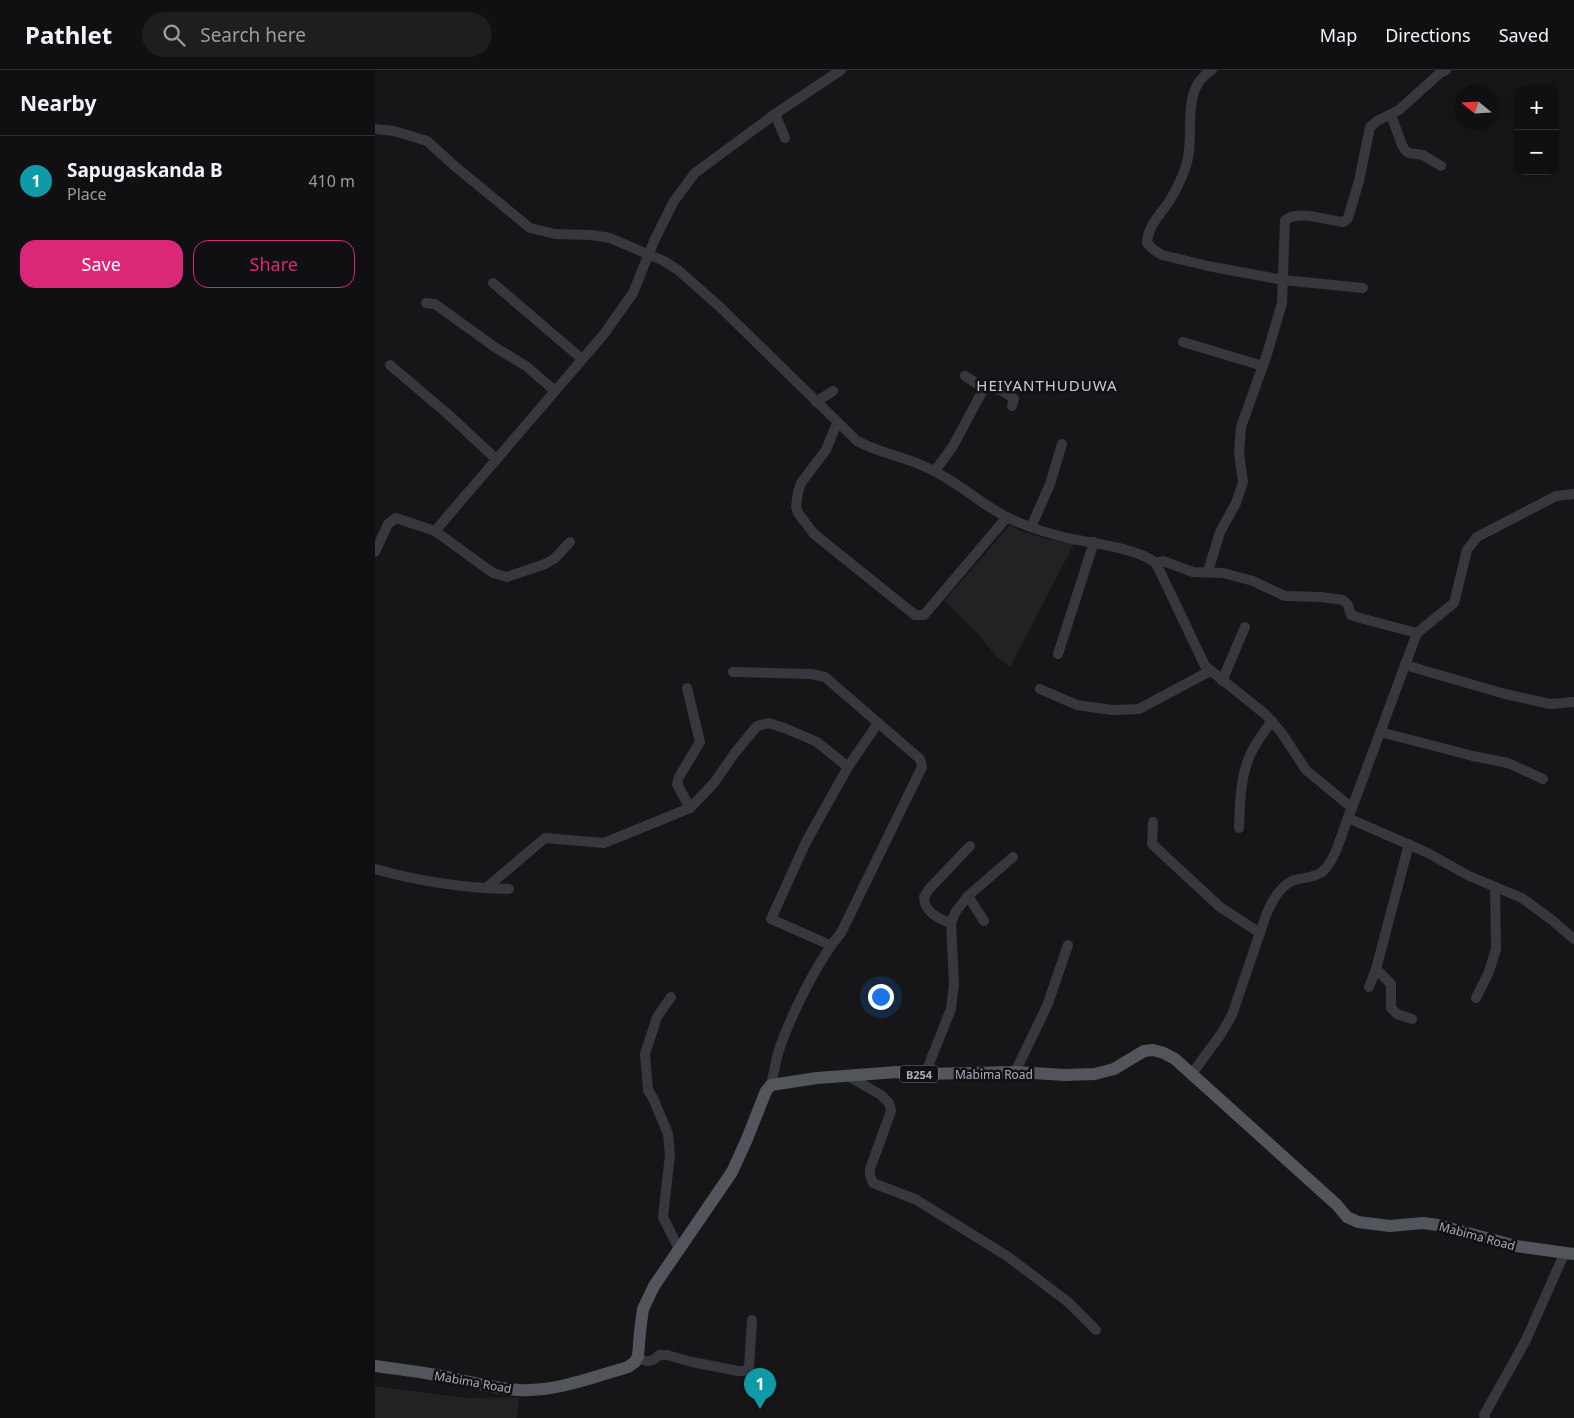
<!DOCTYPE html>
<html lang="en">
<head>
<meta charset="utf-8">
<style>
  body { margin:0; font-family:"Noto Sans",sans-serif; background:#1e1e20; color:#f1f3f6 }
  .controls { position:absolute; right:15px; top:15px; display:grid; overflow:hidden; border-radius:10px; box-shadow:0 2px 8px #0003 }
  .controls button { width:45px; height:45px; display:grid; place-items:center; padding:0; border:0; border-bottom:1px solid #303032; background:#101012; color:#f1f3f6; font:25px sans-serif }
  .compass { position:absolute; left:1079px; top:15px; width:45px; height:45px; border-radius:50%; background:#101012; box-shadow:0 2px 8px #0003; rotate:288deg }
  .you { position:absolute; left:505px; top:926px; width:18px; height:18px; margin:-12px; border:4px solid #fff; border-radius:50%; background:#1a73e8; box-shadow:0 0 0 8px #1a73e833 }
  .badge { display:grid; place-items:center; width:32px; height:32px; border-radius:50%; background:#db2777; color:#fff; font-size:16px; font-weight:700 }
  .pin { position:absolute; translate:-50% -41px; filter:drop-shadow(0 1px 2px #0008) }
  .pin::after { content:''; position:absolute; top:26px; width:18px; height:15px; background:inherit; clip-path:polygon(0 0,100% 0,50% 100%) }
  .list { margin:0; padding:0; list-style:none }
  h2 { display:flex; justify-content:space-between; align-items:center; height:65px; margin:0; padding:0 20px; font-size:21px }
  h2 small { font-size:16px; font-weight:400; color:#9c9d9f }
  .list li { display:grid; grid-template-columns:32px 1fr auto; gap:15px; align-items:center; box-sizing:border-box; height:90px; padding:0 20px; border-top:1px solid #303032 }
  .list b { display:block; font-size:19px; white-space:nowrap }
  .list p { margin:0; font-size:16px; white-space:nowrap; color:#9c9d9f }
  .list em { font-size:16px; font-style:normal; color:#9c9d9f }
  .actions { display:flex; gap:10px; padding:15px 20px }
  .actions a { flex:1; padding:11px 0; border:1px solid #db2777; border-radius:15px; text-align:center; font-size:18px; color:#db2777 }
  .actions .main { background:#db2777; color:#fff }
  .icon { flex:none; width:28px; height:28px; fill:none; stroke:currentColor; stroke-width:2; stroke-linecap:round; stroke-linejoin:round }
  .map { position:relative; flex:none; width:1199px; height:1348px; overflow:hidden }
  header { display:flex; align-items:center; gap:30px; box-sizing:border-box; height:70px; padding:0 25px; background:#101012; border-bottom:1px solid #303032 }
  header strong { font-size:24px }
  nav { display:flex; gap:28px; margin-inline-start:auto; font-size:18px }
  .search { width:350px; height:45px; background:#1e1e20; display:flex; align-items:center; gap:12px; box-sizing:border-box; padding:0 18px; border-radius:28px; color:#9c9d9f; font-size:19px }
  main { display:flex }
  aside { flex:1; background:#101012 }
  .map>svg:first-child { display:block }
</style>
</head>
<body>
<header>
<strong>Pathlet</strong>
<div class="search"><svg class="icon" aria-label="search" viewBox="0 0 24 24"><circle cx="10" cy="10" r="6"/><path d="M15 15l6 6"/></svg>Search here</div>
<nav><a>Map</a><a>Directions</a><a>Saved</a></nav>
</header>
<main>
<aside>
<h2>Nearby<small></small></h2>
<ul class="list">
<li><span class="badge" style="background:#0f9aa8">1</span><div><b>Sapugaskanda B</b><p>Place</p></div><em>410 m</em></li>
</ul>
<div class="actions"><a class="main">Save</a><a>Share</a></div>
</aside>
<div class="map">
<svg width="1199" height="1348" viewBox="0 0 1199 1348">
  <rect width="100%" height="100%" fill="#161618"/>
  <!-- built -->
  <g fill="#222225">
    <path d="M635,455L644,460L668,468L699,474L635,597L621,586L601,562L569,531Z"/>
    <path d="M0,1316L91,1328L144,1327L142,1348H0Z"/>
  </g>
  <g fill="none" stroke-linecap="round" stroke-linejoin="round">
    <!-- minor -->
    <g stroke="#37383d" stroke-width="10">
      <path d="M837,0C806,18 819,58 813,88C811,100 800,123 793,133C784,146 773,156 772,173L779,180L787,185L833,196L908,210L988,218"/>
      <path d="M400,44L410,68"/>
      <path d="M1016,45L1027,75L1030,80L1034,83L1048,85L1066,96"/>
      <path d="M0,59L19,61L52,71L82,98L155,158L180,164L216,165L235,168L289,191L303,200L345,237L482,371C506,384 533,387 557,400C588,415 613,441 645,453C662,460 680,465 697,469C719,473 763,479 781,493L830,596L890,644L906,662L931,700L977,738C968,756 962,790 947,802C937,809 926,807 917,811C904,817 896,833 891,845L857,945L846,964L816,1005"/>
      <path d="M118,213L207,289"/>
      <path d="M51,233L60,234L121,278L151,296L180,321"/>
      <path d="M808,272L888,296"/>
      <path d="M15,295L75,346L121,389"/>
      <path d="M607,318C620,316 629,321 639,329L637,336"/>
      <path d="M441,332L458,321"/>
      <path d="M462,353L451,380L426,413L423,422L421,437L423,443L439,464L540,545H549L632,447"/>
      <path d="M560,401L578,376L608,320L604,315L590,306"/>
      <path d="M656,457L675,414L687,374"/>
      <path d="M60,461L229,264L258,223L279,171L299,131L320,103L400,44L466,0"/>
      <path d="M0,482L13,454L21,448L60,461L118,503L132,507L170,494L179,489L195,472"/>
      <path d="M781,493L788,491L818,502L848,503L878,511L910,526L946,527L968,530L973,535L976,545L985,548L1042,563"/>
      <path d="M833,501L845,462L861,433L868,412L864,383L866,357L892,284L907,233L910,150C926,139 951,151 969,152L973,148L984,111L995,57L1002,51L1024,40L1065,3L1071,0"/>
      <path d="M683,584L719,472"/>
      <path d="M1030,595L1130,624L1175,634L1199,632"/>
      <path d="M358,602L436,604L450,607L545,689L547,697L466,863C443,890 417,943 405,977C401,989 399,1002 396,1015"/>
      <path d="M847,611L870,557"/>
      <path d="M312,618L325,672L304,707L302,714L315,738"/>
      <path d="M665,619L702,635L737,640L764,639L835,601"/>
      <path d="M1005,662L1098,686L1133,693L1168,709"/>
      <path d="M977,738L1042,563L1079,533L1092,480L1102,467L1181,426L1199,424"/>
      <path d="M973,748L1053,783L1094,806L1147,828L1177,850L1199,869"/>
      <path d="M778,752L777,774L845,837L885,863"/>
      <path d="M864,758C865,733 865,704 877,681C883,670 890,660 897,651"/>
      <path d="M0,799C43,811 89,818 134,819"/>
      <path d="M111,818L170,768L229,773L315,738L339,713L359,684L382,656L394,653L412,659L442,672L473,697"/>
      <path d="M593,826L609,851"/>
      <path d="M576,853C563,849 549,841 549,827L554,819L595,776"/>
      <path d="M455,875L396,849L431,772L473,697L503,653"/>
      <path d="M1001,899L1034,774"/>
      <path d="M994,917L1001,899L1016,914V938L1022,944L1037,949"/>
      <path d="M296,927L282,947L270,984L273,1020L278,1028L293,1064L295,1085L288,1147L304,1179"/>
      <path d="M1101,928L1114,902L1121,879L1120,817"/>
      <path d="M640,1002L672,936L693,875"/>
      <path d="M550,1004L576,939L579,914L576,853L581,841L593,826L638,787"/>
      <path d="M473,1006L506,1025L514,1033L516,1041L495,1099V1105L498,1113L540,1129L632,1186L693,1232L721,1260"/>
      <path d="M262,1288C271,1292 277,1293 284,1285H292L317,1292L363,1301H369L374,1298L377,1250"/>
      <path d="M1110,1348L1109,1345L1151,1270L1190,1182"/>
    </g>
    <!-- major -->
    <path stroke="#53555c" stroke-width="12" d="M0,1296C20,1299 41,1301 61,1305C89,1310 116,1318 144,1320C181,1322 218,1307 253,1297L260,1292L263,1286L265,1262L268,1239L279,1216L357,1102L372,1069L391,1021L396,1015L442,1008L522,1002L550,1004L640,1002L690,1005L720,1004L739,999L769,981L778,980L789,983L800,989L962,1135L972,1147L983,1152L1015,1156L1048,1153L1063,1155L1141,1176L1199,1184"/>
  </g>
  <g text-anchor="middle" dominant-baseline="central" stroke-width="5" stroke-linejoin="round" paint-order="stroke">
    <!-- shield labels -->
    <rect fill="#111113" stroke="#7b7e86" stroke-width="1" x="525" y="995.5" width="38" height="17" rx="4"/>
    <g font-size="11" font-weight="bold" fill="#a8adb8">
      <text x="544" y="1004">B254</text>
    </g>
    <!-- street labels -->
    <g font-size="12" fill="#a8adb8" stroke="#111113">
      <text x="619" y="1004">Mabima Road</text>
      <text transform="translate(1102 1166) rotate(15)">Mabima Road</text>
      <text transform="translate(98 1312) rotate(10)">Mabima Road</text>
    </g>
    <!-- quarter labels -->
    <g font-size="15" letter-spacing="1" fill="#c9ccd4" stroke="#111113">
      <text x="672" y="315">HEIYANTHUDUWA</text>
    </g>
  </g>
</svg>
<div class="controls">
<button>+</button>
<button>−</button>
</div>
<svg class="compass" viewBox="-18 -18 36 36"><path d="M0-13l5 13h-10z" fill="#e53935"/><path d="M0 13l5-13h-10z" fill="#9c9d9f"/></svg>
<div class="you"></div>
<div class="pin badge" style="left:385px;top:1339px;background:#0f9aa8">1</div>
</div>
</main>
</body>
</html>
